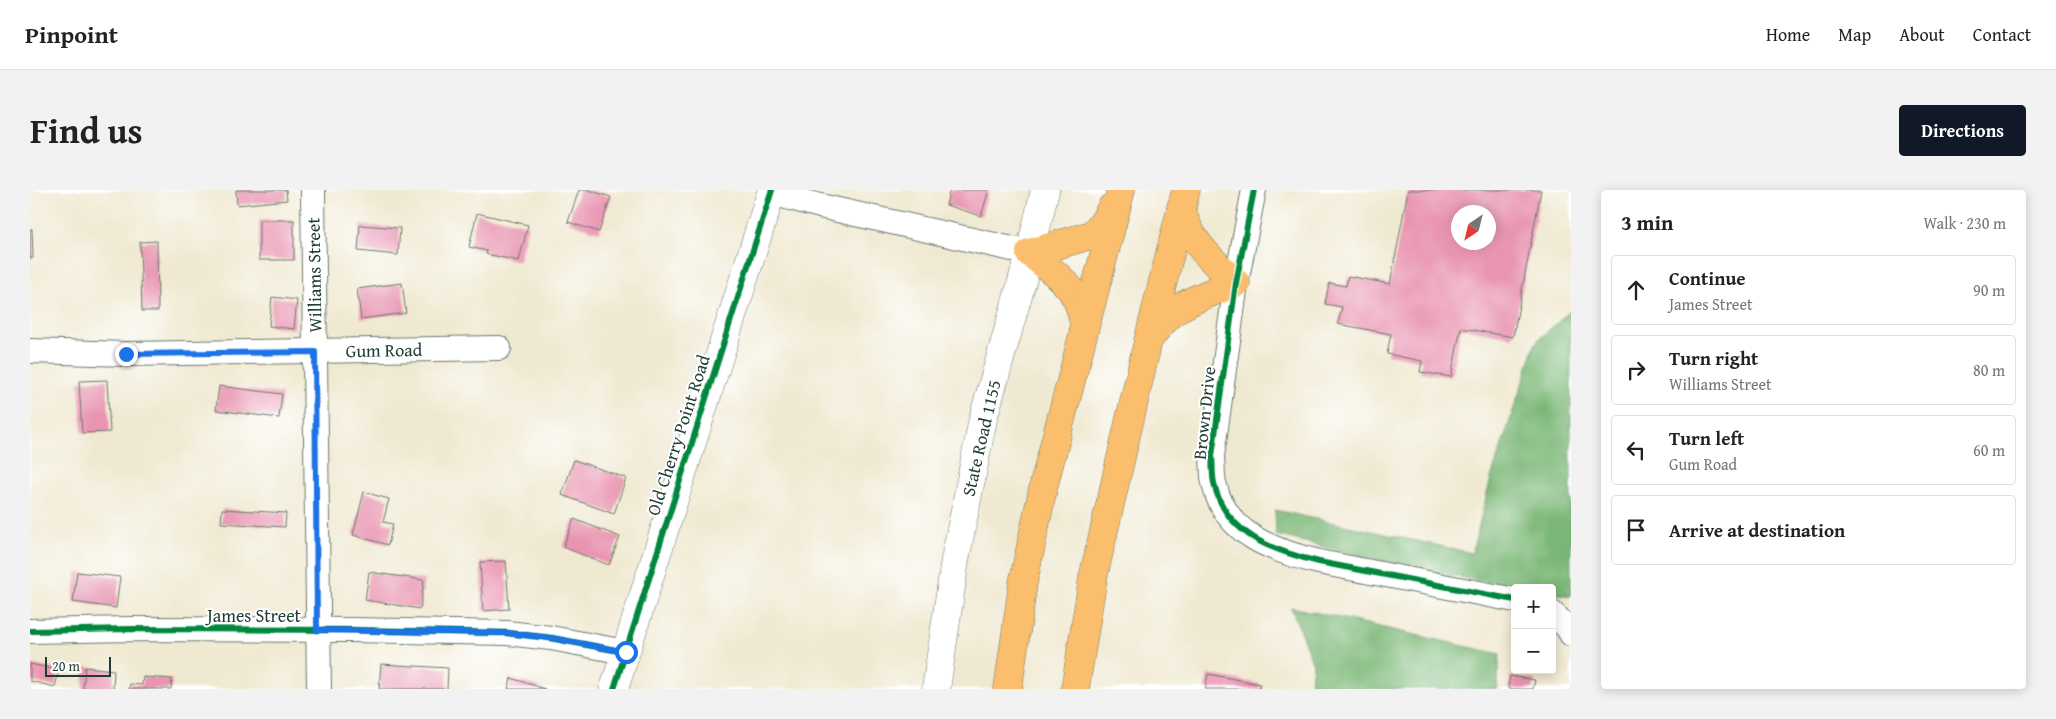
<!DOCTYPE html>
<html lang="en">
<head>
<meta charset="utf-8">
<style>
  body { margin:0; font-family:"Gentium Book Plus",serif; background:#f2f2f2; color:#222 }
  .controls { position:absolute; right:15px; bottom:15px; display:grid; overflow:hidden; border-radius:5px; box-shadow:0 2px 12px #0003 }
  .controls button { width:45px; height:45px; display:grid; place-items:center; padding:0; border:0; border-bottom:1px solid #e0e0e0; background:#fff; color:#222; font:25px sans-serif }
  .compass { position:absolute; left:1421px; top:15px; width:45px; height:45px; border-radius:50%; background:#fff; box-shadow:0 2px 12px #0003; rotate:215deg }
  .scale { position:absolute; left:15px; bottom:12px; width:66px; box-sizing:border-box; padding-left:5px; border:2px solid #1f3d34; border-top:0; font-size:14px; line-height:18px; white-space:nowrap; color:#1f3d34; -webkit-text-stroke:4px #fff; paint-order:stroke }
  .stop { position:absolute; width:15px; height:15px; margin:-11px; border:4px solid #1a73e8; border-radius:50%; background:#fff }
  .stop.end { background:#1a73e8; border-color:#fff; box-shadow:0 1px 5px #0008 }
  .list { margin:0; padding:0; list-style:none }
  h2 { display:flex; justify-content:space-between; align-items:center; height:65px; margin:0; padding:0 20px; font-size:21px }
  h2 small { font-size:16px; font-weight:400; color:#767676 }
  .list li { display:grid; grid-template-columns:32px 1fr auto; gap:15px; align-items:center; box-sizing:border-box; height:70px; margin:0 10px 10px; padding:0 10px; border:1px solid #e0e0e0; border-radius:5px }
  .list b { display:block; font-size:19px; white-space:nowrap }
  .list p { margin:0; font-size:16px; white-space:nowrap; color:#767676 }
  .list em { font-size:16px; font-style:normal; color:#767676 }
  .icon { flex:none; width:28px; height:28px; fill:none; stroke:currentColor; stroke-width:2; stroke-linecap:round; stroke-linejoin:round }
  .map { position:relative; flex:none; width:1541px; height:499px; overflow:hidden; border-radius:5px }
  header { display:flex; align-items:center; gap:30px; box-sizing:border-box; height:70px; padding:0 25px; background:#fff; border-bottom:1px solid #e0e0e0 }
  header strong { font-size:24px }
  nav { display:flex; gap:28px; margin-inline-start:auto; font-size:18px }
  .intro { display:flex; align-items:center; justify-content:space-between; box-sizing:border-box; height:120px; padding:0 30px }
  h1 { margin:0; font-size:35px }
  .button { padding:12px 22px; border-radius:5px; background:#111827; color:#fff; font-size:18px; font-weight:700 }
  main { display:flex; gap:30px; padding:0 30px }
  aside { flex:1; background:#fff; border-radius:5px; box-shadow:0 2px 12px #0003 }
  .map>svg:first-child { display:block }
</style>
</head>
<body>
<header>
<strong>Pinpoint</strong>
<nav><a>Home</a><a>Map</a><a>About</a><a>Contact</a></nav>
</header>
<div class="intro"><h1>Find us</h1><a class="button">Directions</a></div>
<main>
<div class="map">
<svg width="1541" height="499" viewBox="0 0 1541 499">
  <rect width="100%" height="100%" fill="#fff"/>
  <filter id="ink" filterUnits="userSpaceOnUse"><feTurbulence type="fractalNoise" baseFrequency=".02" numOctaves="2"/><feDisplacementMap in="SourceGraphic" scale="10" xChannelSelector="R" yChannelSelector="G"/><feConvolveMatrix kernelMatrix="1 2 1 2 8 2 1 2 1" color-interpolation-filters="sRGB"/></filter>
  <filter id="wash" filterUnits="userSpaceOnUse"><feTurbulence type="fractalNoise" baseFrequency=".0096" numOctaves="4" result="noise"/><feDisplacementMap in="SourceGraphic" scale="20" xChannelSelector="R" yChannelSelector="G"/><feGaussianBlur stdDeviation="1.12" result="paint"/><feColorMatrix in="noise" values="0 0 0 0 0 0 0 0 0 0 0 0 0 0 0 0 0 1.4 0 .05"/><feComposite in="paint" operator="in"/></filter>
  <g filter="url(#wash)">
    <rect width="100%" height="100%" fill="#f0e9d1"/>
    <!-- forest -->
    <g fill="#7ab776" stroke="#4c7a55">
      <path d="M1541,120V406L1522,403V398H1491L1385,379L1246,345L1245,320L1442,363L1461,288L1506,152Z"/>
      <path d="M1261,417L1470,464L1467,499H1280L1283,474Z"/>
    </g>
    <g id="blocks">
      <!-- building -->
      <g fill="#e995b1" fill-rule="evenodd">
        <path d="M206,0H256L257,10L207,15Z"/>
        <path d="M549,0H559L581,7L569,42L538,32Z"/>
        <path d="M920,0H959L951,26L916,15Z"/>
        <path d="M1378,0H1511L1483,147L1431,138L1421,187L1390,182L1392,171L1357,164L1361,144L1308,134L1312,117L1295,114L1299,93L1316,96L1318,86L1360,94ZM1428,22H1458V52H1428Z"/>
        <path d="M447,23L498,35L489,71L456,64L457,61L439,57Z"/>
        <rect x="229" y="30" width="35" height="40"/>
        <path d="M330,35L370,38L368,65L328,61Z"/>
        <path d="M0,39H2L3,68H0Z"/>
        <path d="M127,51L128,121H112L110,52Z"/>
        <path d="M372,93L376,123L331,129L327,99Z"/>
        <path d="M242,107L267,110L264,139L239,136Z"/>
        <path d="M77,190L80,242L52,243L49,191Z"/>
        <path d="M189,196L252,204L249,228L186,220Z"/>
        <path d="M544,270L596,288L584,324L532,305Z"/>
        <path d="M334,302L359,309L353,332L363,334L358,355L323,345Z"/>
        <path d="M192,319L256,323L255,337L191,333Z"/>
        <path d="M544,329L590,347L579,375L533,357Z"/>
        <path d="M476,371L479,419L453,421L450,372Z"/>
        <path d="M47,382L90,387L86,418L43,412Z"/>
        <path d="M339,382L394,390L390,419L335,410Z"/>
        <path d="M0,474L29,480L25,497L0,491Z"/>
        <path d="M351,474L418,478L417,499H349Z"/>
        <path d="M55,477L84,480L83,499H53Z"/>
        <path d="M1178,484L1230,494L1229,499H1175Z"/>
        <path d="M1480,486L1505,490L1503,499H1478Z"/>
        <path d="M113,487L142,489L141,499H99L100,494L112,495Z"/>
        <path d="M481,488L515,499H478Z"/>
      </g>
    </g>
  </g>
  <g filter="url(#ink)">
    <use href="#blocks" fill-opacity="0" stroke="#68796b" stroke-width="1"/>
    <g fill="none" stroke-linecap="round" stroke-linejoin="round">
      <!-- minor casing -->
      <g stroke="#68796b" stroke-width="26">
        <g id="minor">
          <path d="M283,0L289,499"/>
          <path d="M1224,0L1206,93L1182,266C1183,275 1182,285 1184,293C1195,345 1244,361 1289,372L1485,410"/>
          <path d="M741,3L790,16L1000,63"/>
          <path d="M0,161L96,164L469,158"/>
          <path d="M1522,423L1538,438L1541,444"/>
          <path d="M0,441L101,439L322,440L477,443L521,448L595,462"/>
        </g>
      </g>
      <!-- tertiary casing -->
      <g stroke="#68796b" stroke-width="29">
        <g id="tertiary">
          <path d="M584,499L742,0"/>
          <path d="M906,499L925,370L953,229L1000,63L1015,0"/>
        </g>
      </g>
      <!-- motorway casing -->
      <g stroke="#68796b" stroke-width="29">
        <g id="motorway">
          <path d="M1000,63L1061,45L1072,34L1082,17"/>
          <path d="M1000,63C1028,86 1052,99 1054,139"/>
          <path d="M1120,148C1144,113 1168,108 1206,93C1182,70 1158,50 1151,17"/>
          <path d="M978,499L993,393L1014,294L1091,0"/>
          <path d="M1045,499L1063,388L1118,151L1156,0"/>
        </g>
      </g>
      <!-- minor -->
      <use href="#minor" stroke="#fff" stroke-width="24"/>
      <!-- tertiary -->
      <use href="#tertiary" stroke="#fff" stroke-width="28"/>
      <!-- motorway -->
      <use href="#motorway" stroke="#fabe6d" stroke-width="28"/>
      <!-- cycleway casing -->
      <g stroke="#fff" stroke-width="9">
        <g id="cycleway">
          <path d="M1224,0L1206,93L1182,266C1183,275 1182,285 1184,293C1195,345 1244,361 1289,372L1485,410"/>
          <path d="M0,441L101,439L322,440L477,443L521,448L595,462"/>
          <path d="M584,499L742,0"/>
        </g>
      </g>
      <!-- cycleway -->
      <use href="#cycleway" stroke="#00873e" stroke-width="6"/>
    </g>
  </g>
  <g fill="none" stroke-linecap="round" stroke-linejoin="round" filter="url(#ink)">
    <!-- route -->
    <path stroke="#1a73e8" stroke-width="6" d="M96,164L285,162L287,440L477,443L521,448L596,462"/>
  </g>
  <g text-anchor="middle" dominant-baseline="central" stroke-width="4" stroke-linejoin="round" paint-order="stroke">
    <!-- street labels -->
    <g font-size="18" fill="#1f3d34" stroke="#fff">
      <text transform="translate(284 85) rotate(-91)">Williams Street</text>
      <text transform="translate(354 160) rotate(-1)">Gum Road</text>
      <text transform="translate(1174 223) rotate(-84)">Brown Drive</text>
      <text transform="translate(648 245) rotate(-72)">Old Cherry Point Road</text>
      <text transform="translate(951 248) rotate(-77)">State Road 1155</text>
      <text x="224" y="425">James Street</text>
    </g>
  </g>
</svg>
<div class="controls">
<button>+</button>
<button>−</button>
</div>
<svg class="compass" viewBox="-18 -18 36 36"><path d="M0-13l5 13h-10z" fill="#e53935"/><path d="M0 13l5-13h-10z" fill="#767676"/></svg>
<div class="scale">20 m</div>
<div class="stop" style="left:596px;top:462px"></div>
<div class="stop end" style="left:96px;top:164px"></div>
</div>
<aside>
<h2>3 min<small>Walk · 230 m</small></h2>
<ul class="list">
<li><svg class="icon" aria-label="ahead" viewBox="0 0 24 24"><path d="M12 20V5M6 11l6-6 6 6"/></svg><div><b>Continue</b><p>James Street</p></div><em>90 m</em></li>
<li><svg class="icon" aria-label="right" viewBox="0 0 24 24"><path d="M7 20v-9h11M14 6l5 5-5 5"/></svg><div><b>Turn right</b><p>Williams Street</p></div><em>80 m</em></li>
<li><svg class="icon" aria-label="left" viewBox="0 0 24 24"><path d="M17 20v-9H6M10 6l-5 5 5 5"/></svg><div><b>Turn left</b><p>Gum Road</p></div><em>60 m</em></li>
<li><svg class="icon" aria-label="arrive" viewBox="0 0 24 24"><path d="M6 21V4h12l-3 4 3 4H6"/></svg><div><b>Arrive at destination</b></div></li>
</ul>
</aside>
</main>
</body>
</html>
